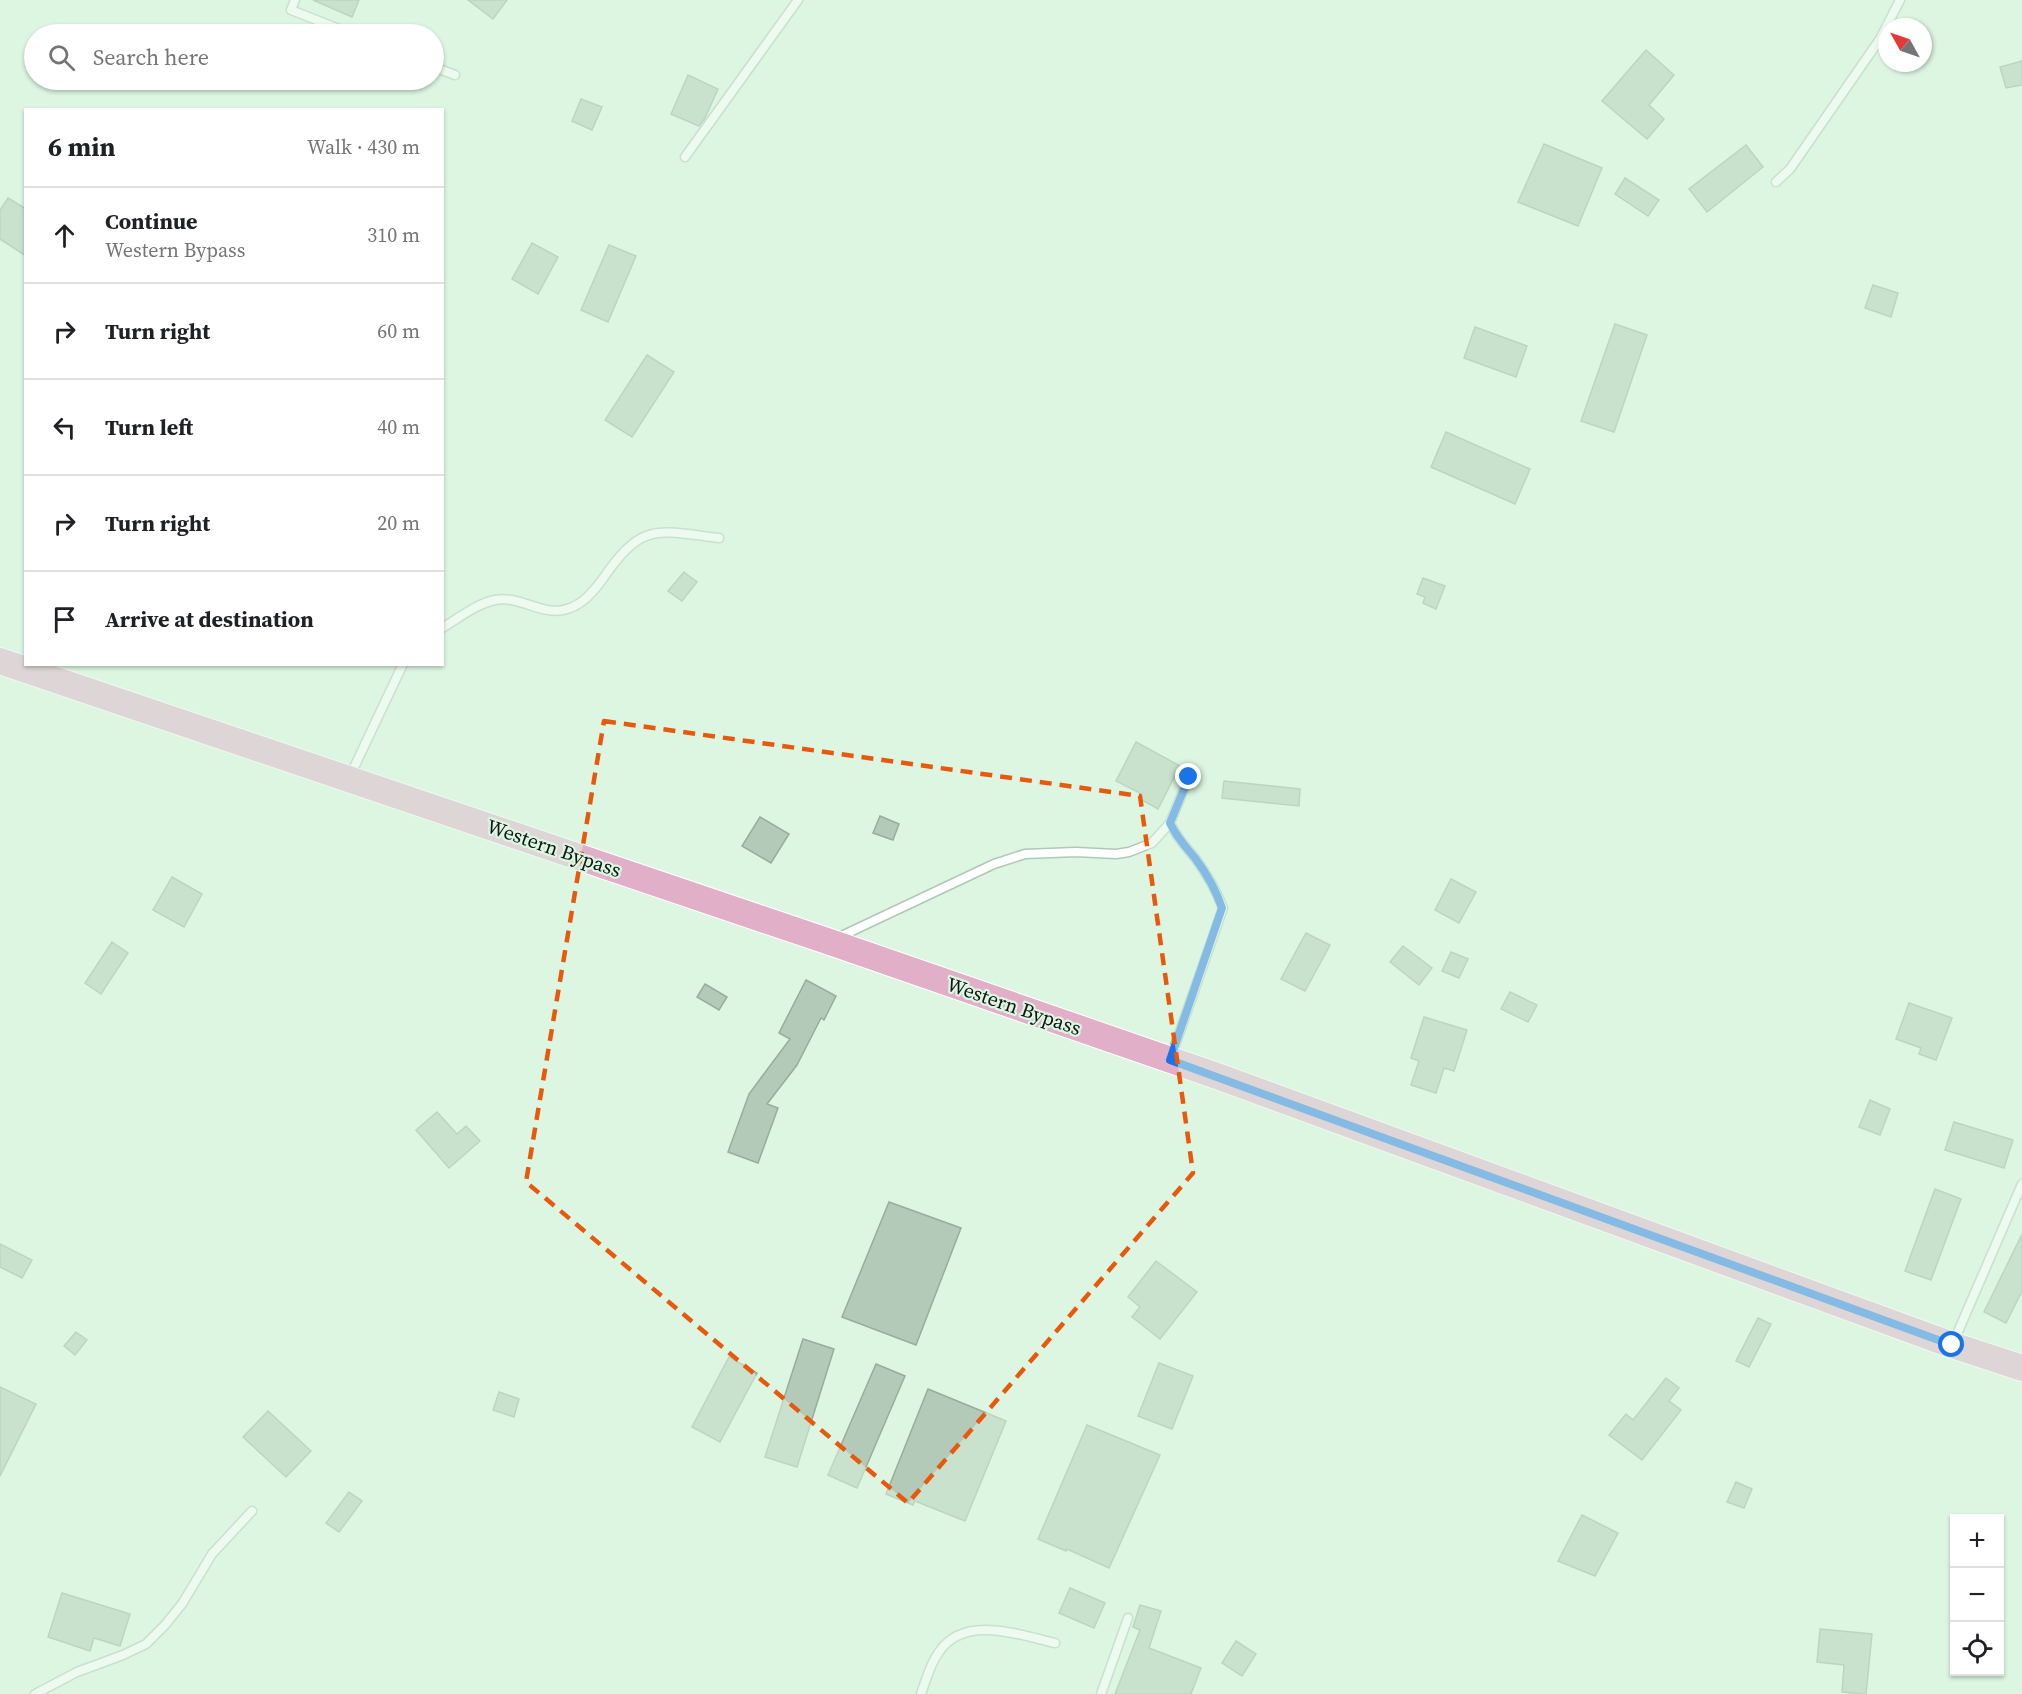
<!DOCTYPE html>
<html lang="en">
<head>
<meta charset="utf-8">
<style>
  body { margin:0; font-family:"Source Serif 4",serif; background:#f6f6f6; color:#202124 }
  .controls { position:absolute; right:18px; bottom:18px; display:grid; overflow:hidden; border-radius:0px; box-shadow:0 2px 4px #0004 }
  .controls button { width:54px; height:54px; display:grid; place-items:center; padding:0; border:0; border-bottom:2px solid #e0e0e0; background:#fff; color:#202124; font:30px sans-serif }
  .compass { position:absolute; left:1878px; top:18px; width:54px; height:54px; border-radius:50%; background:#fff; box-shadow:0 2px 4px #0004; rotate:310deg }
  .stop { position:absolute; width:18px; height:18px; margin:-14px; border:4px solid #1a73e8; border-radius:50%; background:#fff }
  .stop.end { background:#1a73e8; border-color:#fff; box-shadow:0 2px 6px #0008 }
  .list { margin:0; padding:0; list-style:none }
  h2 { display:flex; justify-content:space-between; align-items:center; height:78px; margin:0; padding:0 24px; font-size:26px }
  h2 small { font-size:20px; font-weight:400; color:#757577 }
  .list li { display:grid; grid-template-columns:39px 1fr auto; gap:18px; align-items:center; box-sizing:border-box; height:96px; padding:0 24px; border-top:2px solid #e0e0e0 }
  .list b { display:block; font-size:22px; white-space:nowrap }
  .list p { margin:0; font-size:20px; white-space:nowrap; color:#757577 }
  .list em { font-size:20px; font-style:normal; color:#757577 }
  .icon { flex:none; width:33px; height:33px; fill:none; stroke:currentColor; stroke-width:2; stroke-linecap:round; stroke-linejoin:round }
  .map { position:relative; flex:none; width:2022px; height:1694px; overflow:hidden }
  .search { position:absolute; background:#fff; box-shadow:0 2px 4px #0004; left:24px; top:24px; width:420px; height:66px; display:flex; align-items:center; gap:15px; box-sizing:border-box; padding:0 21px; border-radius:33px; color:#757577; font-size:22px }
  .panel { position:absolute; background:#fff; box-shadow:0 2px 4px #0004; left:24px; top:108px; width:420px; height:558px; border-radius:0px }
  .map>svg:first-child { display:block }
</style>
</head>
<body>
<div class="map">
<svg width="2022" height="1694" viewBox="0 0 2022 1694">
  <rect width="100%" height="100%" fill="#dcf6e2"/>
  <!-- building -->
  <g fill="#b2cab7" stroke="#96ae9b" stroke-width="1.5">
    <path d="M313,0H359L352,17Z"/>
    <path d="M468,0H507L493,19Z"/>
    <path d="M1646,50L1674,75L1649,105L1664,119L1647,139L1602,101Z"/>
    <path d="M2022,61V85L2006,88L2000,67Z"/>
    <path d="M688,75L718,89L705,118L699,126L671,114Z"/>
    <path d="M581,99L602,107L592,130L572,121Z"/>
    <path d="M1544,144L1602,168L1578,226L1518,202Z"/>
    <path d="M1746,145L1763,167L1707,212L1689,189Z"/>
    <path d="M1625,178L1659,200L1648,216L1615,194Z"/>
    <path d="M8,198L26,209V256L0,239V210Z"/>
    <path d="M532,243L558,257L538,294L512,279Z"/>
    <path d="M609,245L636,256L608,322L581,310Z"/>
    <path d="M1873,285L1898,293L1891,317L1865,308Z"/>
    <path d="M1615,324L1647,335L1614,432L1581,421Z"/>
    <path d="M1475,327L1527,346L1516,377L1464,358Z"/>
    <path d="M647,355L674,372L632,437L605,420Z"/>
    <path d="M1446,432L1530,469L1515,504L1431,467Z"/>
    <path d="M684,572L697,582L682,601L668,591Z"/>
    <path d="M1423,578L1445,586L1436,609L1423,603L1425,597L1417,594Z"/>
    <path d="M1136,742L1180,766L1158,809L1140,799L1142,794L1116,781Z"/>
    <path d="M1224,781L1300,789L1299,806L1222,798Z"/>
    <path d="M880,816L899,824L893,840L873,833Z"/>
    <path d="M760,817L789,834L771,863L742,846Z"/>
    <path d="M172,877L202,894L184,927L153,910Z"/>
    <path d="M1451,879L1476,892L1459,923L1435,910Z"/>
    <path d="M1306,933L1330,945L1305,991L1281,979Z"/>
    <path d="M112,942L128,953L101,994L85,983Z"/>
    <path d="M1403,946L1432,968L1419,985L1390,962Z"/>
    <path d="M1451,952L1468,959L1459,978L1442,971Z"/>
    <path d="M806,980L836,996L824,1020L821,1018L797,1065L767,1104L778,1108L758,1163L728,1152L749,1094L790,1039L779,1033Z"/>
    <path d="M705,984L727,997L719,1010L697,997Z"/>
    <path d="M1510,992L1537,1005L1528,1022L1501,1009Z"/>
    <path d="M1909,1003L1952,1018L1936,1060L1919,1054L1921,1048L1896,1039Z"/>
    <path d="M1424,1017L1467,1030L1454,1071L1444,1068L1436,1093L1411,1085L1419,1061L1411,1058Z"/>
    <path d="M1870,1100L1890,1109L1880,1135L1859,1127Z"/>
    <path d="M437,1112L457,1134L466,1126L480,1141L449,1168L416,1130Z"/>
    <path d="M1954,1122L2013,1140L2004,1168L1945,1150Z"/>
    <path d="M1935,1189L1961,1199L1931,1280L1905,1271Z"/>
    <path d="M889,1202L961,1228L916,1345L842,1317Z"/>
    <path d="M2022,1234V1291L2006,1323L1984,1312Z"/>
    <path d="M0,1244L32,1260L22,1278L0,1267Z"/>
    <path d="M1156,1261L1197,1292L1160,1339L1132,1317L1140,1307L1128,1297Z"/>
    <path d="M1758,1318L1771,1324L1749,1367L1736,1361Z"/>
    <path d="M76,1332L87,1340L75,1355L64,1346Z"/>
    <path d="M803,1339L834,1349L797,1467L765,1457Z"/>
    <path d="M729,1357L757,1373L720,1442L692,1427Z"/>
    <path d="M1159,1363L1193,1376L1172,1429L1138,1416Z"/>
    <path d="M876,1364L905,1376L857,1488L828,1475Z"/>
    <path d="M1666,1378L1679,1388L1669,1401L1681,1410L1642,1460L1609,1435L1626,1414L1633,1420Z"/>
    <path d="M0,1387L36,1404L0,1476Z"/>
    <path d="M928,1389L1006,1421L965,1521L915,1501L913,1505L886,1494Z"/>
    <path d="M499,1392L519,1399L514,1417L493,1410Z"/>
    <path d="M268,1411L311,1451L286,1477L243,1437Z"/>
    <path d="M1087,1425L1160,1455L1109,1568L1067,1549L1066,1551L1038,1539Z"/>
    <path d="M1736,1482L1752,1489L1744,1508L1727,1502Z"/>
    <path d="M349,1492L362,1501L339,1532L326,1523Z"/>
    <path d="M1582,1515L1618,1533L1595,1576L1558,1561Z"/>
    <path d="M1070,1588L1105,1603L1094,1628L1059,1613Z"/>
    <path d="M62,1593L130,1614L120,1646L94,1638L90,1651L48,1637Z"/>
    <path d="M1140,1605L1161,1611L1149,1648L1201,1668L1191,1694H1115L1140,1630L1133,1627Z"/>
    <path d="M1820,1629L1872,1634L1866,1694L1842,1692L1844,1665L1817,1662Z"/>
    <path d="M1236,1641L1256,1654L1242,1676L1222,1663Z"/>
  </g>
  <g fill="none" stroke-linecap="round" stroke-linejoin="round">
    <!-- service casing -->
    <g stroke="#b0c8b5" stroke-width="11">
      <g id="service">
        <path d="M295,0L291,10L352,34"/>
        <path d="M434,67L455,75"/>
        <path d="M685,157L798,0"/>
        <path d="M1776,182L1790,169L1880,39L1900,0"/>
        <path d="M442,628C459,618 476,604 495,600C520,595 543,617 567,609C582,605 593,592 602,580C642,522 654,530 719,538"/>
        <path d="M350,776L403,664"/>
        <path d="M835,939L994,864L1025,854L1076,852L1116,854L1129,852L1152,843L1170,823"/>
        <path d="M1171,1057L1223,908C1216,890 1207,874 1195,858C1185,846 1177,838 1170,823L1189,777"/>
        <path d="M1954,1341L2022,1184"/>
        <path d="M35,1694L77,1672L123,1655L146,1644L165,1625L182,1604L212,1554L252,1511"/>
        <path d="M921,1694C926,1680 930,1664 939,1652C964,1614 1020,1635 1055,1643"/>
        <path d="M1101,1694L1128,1618"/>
      </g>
    </g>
    <!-- primary casing -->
    <g stroke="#fff" stroke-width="28">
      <path id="primary" d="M0,661L830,942L1217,1076L1952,1345L2022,1368"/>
    </g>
    <!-- service -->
    <use href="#service" stroke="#fff" stroke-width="8"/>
    <!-- primary -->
    <use href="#primary" stroke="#e1b0c8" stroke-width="26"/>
  </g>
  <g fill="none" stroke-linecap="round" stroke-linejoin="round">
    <!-- route -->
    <path stroke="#1a73e8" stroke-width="8" d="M1189,777L1170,823C1177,838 1185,846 1195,858C1207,874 1216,890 1222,908L1170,1060L1952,1345"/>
  </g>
  <!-- marked area -->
  <path d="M0 0H2022V1694H0ZM604,721L1140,796L1193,1173L908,1503L526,1182Z" fill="#dcf6e2" fill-opacity=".55" fill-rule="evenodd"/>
  <path fill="none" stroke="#e8590c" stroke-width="4.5" stroke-dasharray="12 8" stroke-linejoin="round" d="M604,721L1140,796L1193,1173L908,1503L526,1182Z"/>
  <g text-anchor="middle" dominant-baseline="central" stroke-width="4.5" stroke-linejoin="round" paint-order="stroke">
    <!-- street labels -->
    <g font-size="20" fill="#0d1610" stroke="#dcf6e2">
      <text transform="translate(554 848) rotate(19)">Western Bypass</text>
      <text transform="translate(1014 1006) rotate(19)">Western Bypass</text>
    </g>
  </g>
</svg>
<div class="controls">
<button>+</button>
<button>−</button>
<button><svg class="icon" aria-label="locate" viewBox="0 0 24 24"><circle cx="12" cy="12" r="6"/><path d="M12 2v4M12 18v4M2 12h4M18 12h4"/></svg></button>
</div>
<svg class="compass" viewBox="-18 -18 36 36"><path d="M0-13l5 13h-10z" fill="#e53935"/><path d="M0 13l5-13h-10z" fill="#757577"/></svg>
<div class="stop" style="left:1952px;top:1345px"></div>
<div class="stop end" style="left:1189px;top:777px"></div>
<div class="search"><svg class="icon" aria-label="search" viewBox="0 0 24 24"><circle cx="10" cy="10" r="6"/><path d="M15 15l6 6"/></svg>Search here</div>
<section class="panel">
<h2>6 min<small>Walk · 430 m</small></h2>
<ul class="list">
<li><svg class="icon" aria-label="ahead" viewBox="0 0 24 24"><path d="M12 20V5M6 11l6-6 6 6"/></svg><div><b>Continue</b><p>Western Bypass</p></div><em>310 m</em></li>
<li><svg class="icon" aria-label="right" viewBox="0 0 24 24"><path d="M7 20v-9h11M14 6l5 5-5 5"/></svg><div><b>Turn right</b></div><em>60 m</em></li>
<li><svg class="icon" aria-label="left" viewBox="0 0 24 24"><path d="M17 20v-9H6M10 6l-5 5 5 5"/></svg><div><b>Turn left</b></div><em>40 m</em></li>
<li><svg class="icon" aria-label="right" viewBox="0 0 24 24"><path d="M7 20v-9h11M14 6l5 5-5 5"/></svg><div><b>Turn right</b></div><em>20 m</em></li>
<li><svg class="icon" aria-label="arrive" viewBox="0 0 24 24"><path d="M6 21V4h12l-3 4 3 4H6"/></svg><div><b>Arrive at destination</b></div></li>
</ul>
</section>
</div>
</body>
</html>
